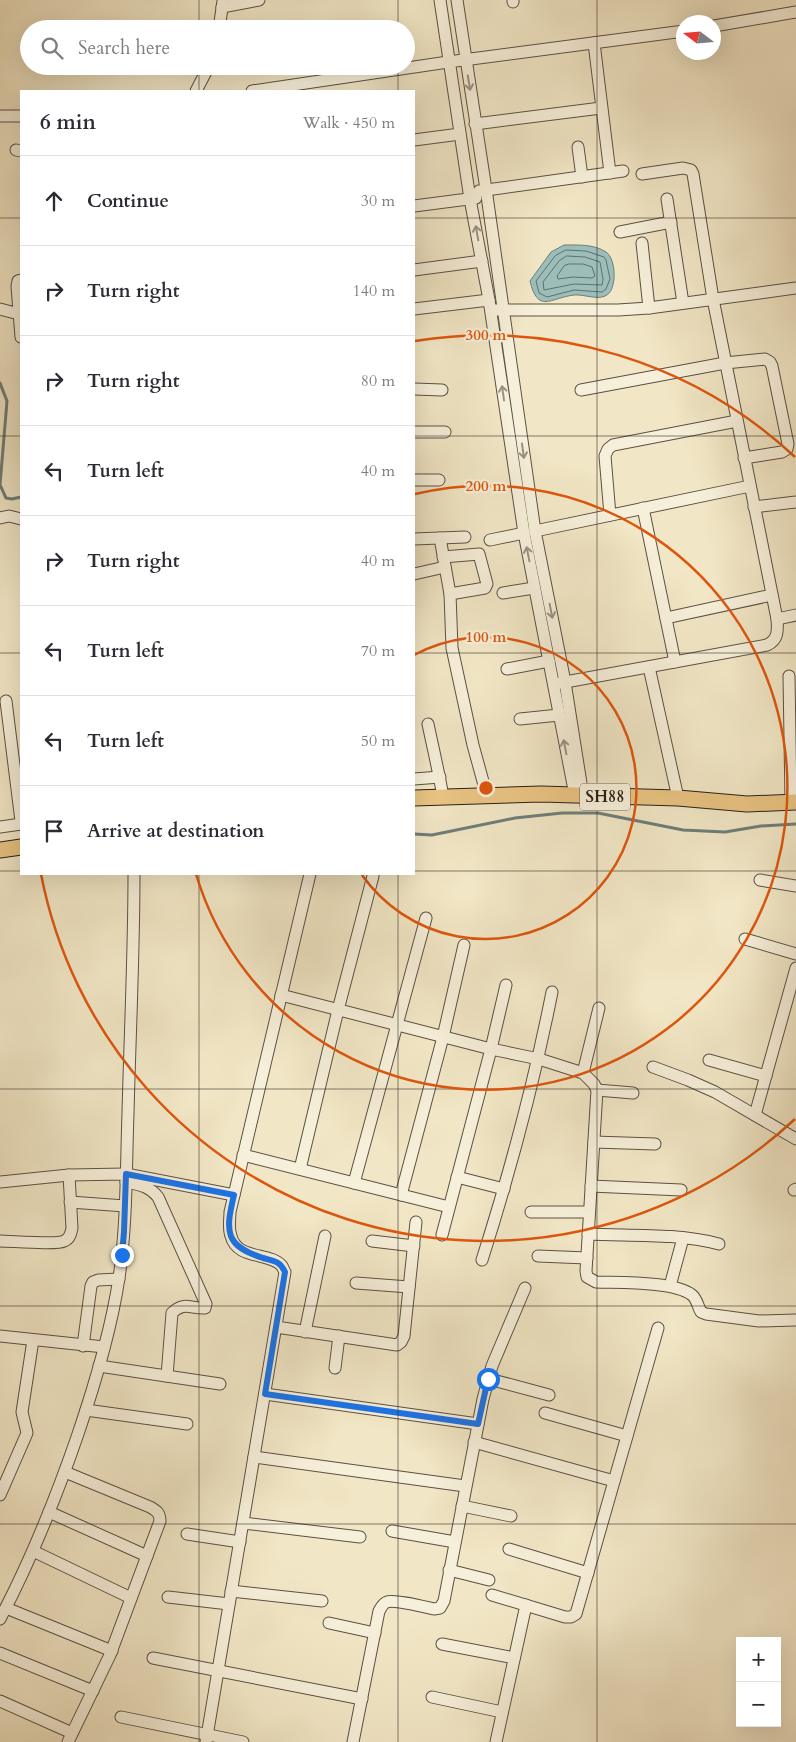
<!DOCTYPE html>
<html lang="en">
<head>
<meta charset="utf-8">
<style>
  body { margin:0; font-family:Cardo,serif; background:#f2f2f3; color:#2b2b33 }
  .controls { position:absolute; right:15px; bottom:15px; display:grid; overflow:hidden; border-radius:0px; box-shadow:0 5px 20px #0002 }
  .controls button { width:45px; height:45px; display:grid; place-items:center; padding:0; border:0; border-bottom:1px solid #e1e1e2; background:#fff; color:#2b2b33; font:25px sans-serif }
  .compass { position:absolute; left:676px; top:15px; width:45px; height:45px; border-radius:50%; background:#fff; box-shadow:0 5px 20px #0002; rotate:286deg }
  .stop { position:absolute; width:15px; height:15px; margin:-11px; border:4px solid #1a73e8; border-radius:50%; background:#fff }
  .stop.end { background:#1a73e8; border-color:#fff; box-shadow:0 1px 5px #0008 }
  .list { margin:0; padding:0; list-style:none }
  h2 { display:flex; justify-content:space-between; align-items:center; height:65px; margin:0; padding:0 20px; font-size:21px }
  h2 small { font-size:16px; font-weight:400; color:#7c7c81 }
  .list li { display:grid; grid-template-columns:32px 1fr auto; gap:15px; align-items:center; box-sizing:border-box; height:90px; padding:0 20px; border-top:1px solid #e1e1e2 }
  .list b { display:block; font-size:19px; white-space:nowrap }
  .list em { font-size:16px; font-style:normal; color:#7c7c81 }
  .icon { flex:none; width:28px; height:28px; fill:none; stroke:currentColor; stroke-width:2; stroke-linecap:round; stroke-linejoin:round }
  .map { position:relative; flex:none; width:796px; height:1742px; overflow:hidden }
  .search { position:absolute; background:#fff; box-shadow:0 5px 20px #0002; left:20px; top:20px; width:395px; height:55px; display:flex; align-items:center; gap:12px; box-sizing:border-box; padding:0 18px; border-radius:28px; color:#7c7c81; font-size:19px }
  .panel { position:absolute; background:#fff; box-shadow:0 5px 20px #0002; left:20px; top:90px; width:395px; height:785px; border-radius:0px }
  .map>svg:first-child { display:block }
</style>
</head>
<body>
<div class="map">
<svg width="796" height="1742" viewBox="0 0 796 1742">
  <rect width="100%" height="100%" fill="#f1e6c5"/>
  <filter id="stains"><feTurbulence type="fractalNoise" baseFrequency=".004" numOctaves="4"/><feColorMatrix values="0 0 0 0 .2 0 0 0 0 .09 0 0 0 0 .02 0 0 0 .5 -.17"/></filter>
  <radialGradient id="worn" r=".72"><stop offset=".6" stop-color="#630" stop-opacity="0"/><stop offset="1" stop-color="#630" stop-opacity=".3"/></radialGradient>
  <!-- water -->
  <path fill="#9cbeba" stroke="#6e7e7a" d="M564,245C578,245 594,244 606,252C616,258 618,291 605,296C597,300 583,294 574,295C550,298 538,314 530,281L551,252Z"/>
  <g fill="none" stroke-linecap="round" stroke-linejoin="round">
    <!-- shore -->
    <g stroke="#636e6a" stroke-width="1">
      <path d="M566,250L586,251L604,257L606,260L610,279L606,289L602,292L574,290L547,297L539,293L536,281L555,256Z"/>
      <path d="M567,256L585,257L600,262L603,279L602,285L574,284L544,290L543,282L559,261Z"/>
      <path d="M569,264H583L592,267L595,276L592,278L573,277L558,279L557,276L564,266Z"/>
    </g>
    <!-- stream -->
    <g stroke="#6e7e7a" stroke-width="3">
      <path d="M0,383L7,401L0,485L6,498L12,499L21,497"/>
      <path d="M414,834L432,835L515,818L562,813H598L683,830L725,832L761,826L796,824"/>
    </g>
    <!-- minor casing -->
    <g stroke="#5c5045" stroke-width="13">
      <g id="minor">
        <path d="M440,0L470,199L489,300L524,533L575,795"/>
        <path d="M457,0L487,196L535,531L565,682L583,796"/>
        <path d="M513,0V2"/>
        <path d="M222,7L259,0"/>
        <path d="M714,26L796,12"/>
        <path d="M219,29L223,1"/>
        <path d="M594,43L610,173"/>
        <path d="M196,91L209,66"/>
        <path d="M252,91L448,62L684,31"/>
        <path d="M0,116H21"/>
        <path d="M475,124L601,108"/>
        <path d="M414,140L460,134"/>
        <path d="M578,147L582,177"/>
        <path d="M16,150L21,151"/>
        <path d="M479,191L623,171"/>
        <path d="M667,199L683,303"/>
        <path d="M414,206L476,198"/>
        <path d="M620,232L671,222"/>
        <path d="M642,243L649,308"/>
        <path d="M414,270L482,261"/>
        <path d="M21,280L18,281L17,286L21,337"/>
        <path d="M0,309L19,314"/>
        <path d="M414,309L489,300"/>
        <path d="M495,310H618L649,308L796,288"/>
        <path d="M414,389L442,390"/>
        <path d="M581,390L725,363L765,359L770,362L772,366L788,444L787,449L782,452L744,458"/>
        <path d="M414,432H445"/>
        <path d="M414,480H439"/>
        <path d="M754,507L796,502"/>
        <path d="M643,508L675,662"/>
        <path d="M610,515L605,456L608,449L613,445L737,421"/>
        <path d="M0,518L9,516L21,519"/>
        <path d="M535,531L750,486"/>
        <path d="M440,538L450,594L452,648L473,745L487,796"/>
        <path d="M414,539L465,537"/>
        <path d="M490,540L524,533"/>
        <path d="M443,557L479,554L487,584L485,588L450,594"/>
        <path d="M414,574L445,567"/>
        <path d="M503,593L534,588"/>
        <path d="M666,618L772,595"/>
        <path d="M777,619L796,615"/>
        <path d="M649,667L678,798"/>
        <path d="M507,669L549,661"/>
        <path d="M789,676L791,802"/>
        <path d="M560,683L767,645C778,640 778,631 777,619L713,299L693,174L691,170L683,168L642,174"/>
        <path d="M6,701L21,821"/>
        <path d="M520,719L559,715"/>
        <path d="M428,724C433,748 439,773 443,797"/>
        <path d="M414,779L440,777"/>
        <path d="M0,827L21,824"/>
        <path d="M760,880L796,886"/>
        <path d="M745,939L796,954"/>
        <path d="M281,995L491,1049L539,1059L583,1073L594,1084L597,1090L586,1271L587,1277L596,1282C619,1283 674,1281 692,1295C697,1299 698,1307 701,1312L706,1314L759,1321L796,1320"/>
        <path d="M709,1060L766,1076"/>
        <path d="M653,1067L688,1080L715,1092L796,1139"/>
        <path d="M583,1073L599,1008"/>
        <path d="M597,1090L633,1093"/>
        <path d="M755,1115L796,968"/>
        <path d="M594,1142L655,1144"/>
        <path d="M243,1155L449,1207"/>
        <path d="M300,1169L338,1010L373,876"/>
        <path d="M457,1177L504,1189"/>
        <path d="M0,1182L69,1175L126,1174L234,1195"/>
        <path d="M126,1182C140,1185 149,1186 158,1197L206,1304L205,1308C191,1309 184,1301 172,1313L167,1376"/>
        <path d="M354,1183L426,918"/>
        <path d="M591,1186L681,1190"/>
        <path d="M794,1190L796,1189"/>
        <path d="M401,1195L443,1037L464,945"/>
        <path d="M70,1202L125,1206"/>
        <path d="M531,1212H589"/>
        <path d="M588,1234C631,1236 677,1233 719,1244"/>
        <path d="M442,1235L491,1049L506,985"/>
        <path d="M0,1241C11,1241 57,1245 64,1241C70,1239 71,1233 72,1228L69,1175"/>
        <path d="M372,1241L414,1246"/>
        <path d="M538,1256L587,1258"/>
        <path d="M482,1260C510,1172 534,1083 552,992"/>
        <path d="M356,1283L409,1287"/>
        <path d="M670,1286L683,1238"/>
        <path d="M276,1327L397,1345L401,1342L404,1336L416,1222"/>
        <path d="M305,1332L325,1236"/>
        <path d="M0,1336L104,1347"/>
        <path d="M83,1346L91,1286L93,1282L98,1280L119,1279"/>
        <path d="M99,1366L220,1384"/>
        <path d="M335,1368L339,1336"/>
        <path d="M489,1379L549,1395"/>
        <path d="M265,1394L478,1424"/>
        <path d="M86,1410L187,1424"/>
        <path d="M545,1413L627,1436"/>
        <path d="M474,1442L614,1481"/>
        <path d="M254,1457L465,1486"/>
        <path d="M65,1472L150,1507C157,1511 160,1513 160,1521L110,1655L68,1742"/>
        <path d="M0,1495L27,1433L22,1412L33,1340"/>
        <path d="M462,1506L511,1516"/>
        <path d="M49,1512L147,1556"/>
        <path d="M243,1523L360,1537"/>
        <path d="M392,1531L455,1542"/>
        <path d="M187,1534L240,1542"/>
        <path d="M509,1549L588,1573"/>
        <path d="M33,1551L131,1598"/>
        <path d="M449,1570L489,1580"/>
        <path d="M231,1591L322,1601"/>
        <path d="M492,1595L565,1617H571L576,1614L658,1328"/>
        <path d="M168,1597L229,1604"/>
        <path d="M6,1608L112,1651"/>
        <path d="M0,1619C31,1560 56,1498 78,1434C95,1384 111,1331 119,1278C127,1223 126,1168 128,1113C130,1033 134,953 134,874"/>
        <path d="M329,1623L375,1633"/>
        <path d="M442,1644L514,1658"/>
        <path d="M0,1653L93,1691"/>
        <path d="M153,1658L362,1699"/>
        <path d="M432,1697L502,1712"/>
        <path d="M0,1701L72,1733"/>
        <path d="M121,1717L243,1742"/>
        <path d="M206,1742L285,1272C284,1271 282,1265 281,1265C269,1252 237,1260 231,1236C228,1228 230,1219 230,1212L310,874"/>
        <path d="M353,1742L379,1611C381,1608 383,1603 387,1602C394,1599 425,1607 434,1609L440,1608L444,1601L483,1399L492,1366L525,1288"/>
        <path d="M496,1742L526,1605"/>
      </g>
    </g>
    <!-- major casing -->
    <g stroke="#2a1e1a" stroke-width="17">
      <g id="major">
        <path d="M414,798L541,794L678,798L747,804L796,802"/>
        <path d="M0,850L21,847"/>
      </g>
    </g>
    <!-- minor -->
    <use href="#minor" stroke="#f6efd9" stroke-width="11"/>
    <!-- major -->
    <use href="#major" stroke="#e8c382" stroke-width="15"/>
  </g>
  <!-- one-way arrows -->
  <defs><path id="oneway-shaft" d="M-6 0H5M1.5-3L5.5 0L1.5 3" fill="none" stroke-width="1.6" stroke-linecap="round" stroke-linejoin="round" transform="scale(1.25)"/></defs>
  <g stroke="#9a9183">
    <use href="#oneway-shaft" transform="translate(469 83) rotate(81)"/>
    <use href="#oneway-shaft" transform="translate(477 233) rotate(-100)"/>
    <use href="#oneway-shaft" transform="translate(503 393) rotate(-98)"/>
    <use href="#oneway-shaft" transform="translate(523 451) rotate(82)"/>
    <use href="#oneway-shaft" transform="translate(528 554) rotate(-101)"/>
    <use href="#oneway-shaft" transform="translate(551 611) rotate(79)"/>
    <use href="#oneway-shaft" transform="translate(565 747) rotate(-101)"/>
  </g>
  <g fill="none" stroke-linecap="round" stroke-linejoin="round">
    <!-- route -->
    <path stroke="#1a73e8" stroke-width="6" d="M122,1255L124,1232L126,1174L234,1195C225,1232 225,1246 263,1258C274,1261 280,1261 285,1272L265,1394L478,1424L488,1379"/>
  </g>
  <!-- grid -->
  <path fill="none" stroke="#2a1e1a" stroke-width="1" stroke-opacity="0.55" d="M199,0V29M398,0V29M597,0V1742M199,66V91M398,66V91M0,218H21M414,218H796M0,436H21M414,436H796M0,653H21M414,653H796M0,871H21M414,871H796M199,874V1742M398,874V1742M0,1089H796M0,1306H796M0,1524H796"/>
  <!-- distance rings -->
  <g fill="none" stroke="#de560d" stroke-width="2.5">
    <path d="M414 655A151 151 0 1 1 362 875"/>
    <path d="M415 494A302 302 0 1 1 196 874"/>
    <path d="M795 1119A453 453 0 0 1 41 874M415 341A453 453 0 0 1 795 457"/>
  </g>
  <g text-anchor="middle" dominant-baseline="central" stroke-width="4.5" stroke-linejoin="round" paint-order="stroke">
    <!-- shield labels -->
    <rect fill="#f6efd9" stroke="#675d53" stroke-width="1" x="580" y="783.5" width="50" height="27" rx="4"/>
    <g font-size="16" font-weight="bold" fill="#2a1e1a">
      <text x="605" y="797">SH88</text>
    </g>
  </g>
  <circle cx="486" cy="788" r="8" fill="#de560d" stroke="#f6efd9" stroke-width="2.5"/>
  <g font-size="15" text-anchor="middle" font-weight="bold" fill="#de560d" stroke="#f6efd9" stroke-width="4.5" stroke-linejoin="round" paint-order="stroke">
    <text x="486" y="340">300 m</text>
    <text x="486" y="491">200 m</text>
    <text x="486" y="642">100 m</text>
  </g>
  <rect width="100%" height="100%" filter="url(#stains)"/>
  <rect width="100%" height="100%" fill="url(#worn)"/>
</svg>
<div class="controls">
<button>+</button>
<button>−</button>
</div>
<svg class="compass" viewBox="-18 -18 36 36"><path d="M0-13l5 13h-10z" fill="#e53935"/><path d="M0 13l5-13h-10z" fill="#7c7c81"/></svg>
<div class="stop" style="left:488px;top:1379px"></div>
<div class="stop end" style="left:122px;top:1255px"></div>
<div class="search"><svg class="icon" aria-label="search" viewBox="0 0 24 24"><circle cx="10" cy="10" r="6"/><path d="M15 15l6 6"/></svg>Search here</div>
<section class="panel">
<h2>6 min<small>Walk · 450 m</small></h2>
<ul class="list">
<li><svg class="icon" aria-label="ahead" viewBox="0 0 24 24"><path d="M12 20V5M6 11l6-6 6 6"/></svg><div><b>Continue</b></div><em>30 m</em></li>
<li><svg class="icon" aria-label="right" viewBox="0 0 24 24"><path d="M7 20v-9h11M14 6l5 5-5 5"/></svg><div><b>Turn right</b></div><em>140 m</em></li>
<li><svg class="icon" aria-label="right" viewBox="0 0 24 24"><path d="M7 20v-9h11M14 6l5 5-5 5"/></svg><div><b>Turn right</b></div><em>80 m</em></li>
<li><svg class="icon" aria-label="left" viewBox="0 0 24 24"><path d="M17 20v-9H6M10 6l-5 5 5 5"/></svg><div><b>Turn left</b></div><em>40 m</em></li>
<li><svg class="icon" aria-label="right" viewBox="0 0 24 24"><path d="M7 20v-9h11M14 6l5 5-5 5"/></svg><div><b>Turn right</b></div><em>40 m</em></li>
<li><svg class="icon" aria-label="left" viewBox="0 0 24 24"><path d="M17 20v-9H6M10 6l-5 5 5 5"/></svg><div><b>Turn left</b></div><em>70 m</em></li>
<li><svg class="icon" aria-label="left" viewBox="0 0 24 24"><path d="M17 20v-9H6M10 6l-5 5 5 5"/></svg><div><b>Turn left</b></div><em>50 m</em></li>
<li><svg class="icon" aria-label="arrive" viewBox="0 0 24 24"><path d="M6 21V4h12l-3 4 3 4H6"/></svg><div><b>Arrive at destination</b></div></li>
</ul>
</section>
</div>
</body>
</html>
